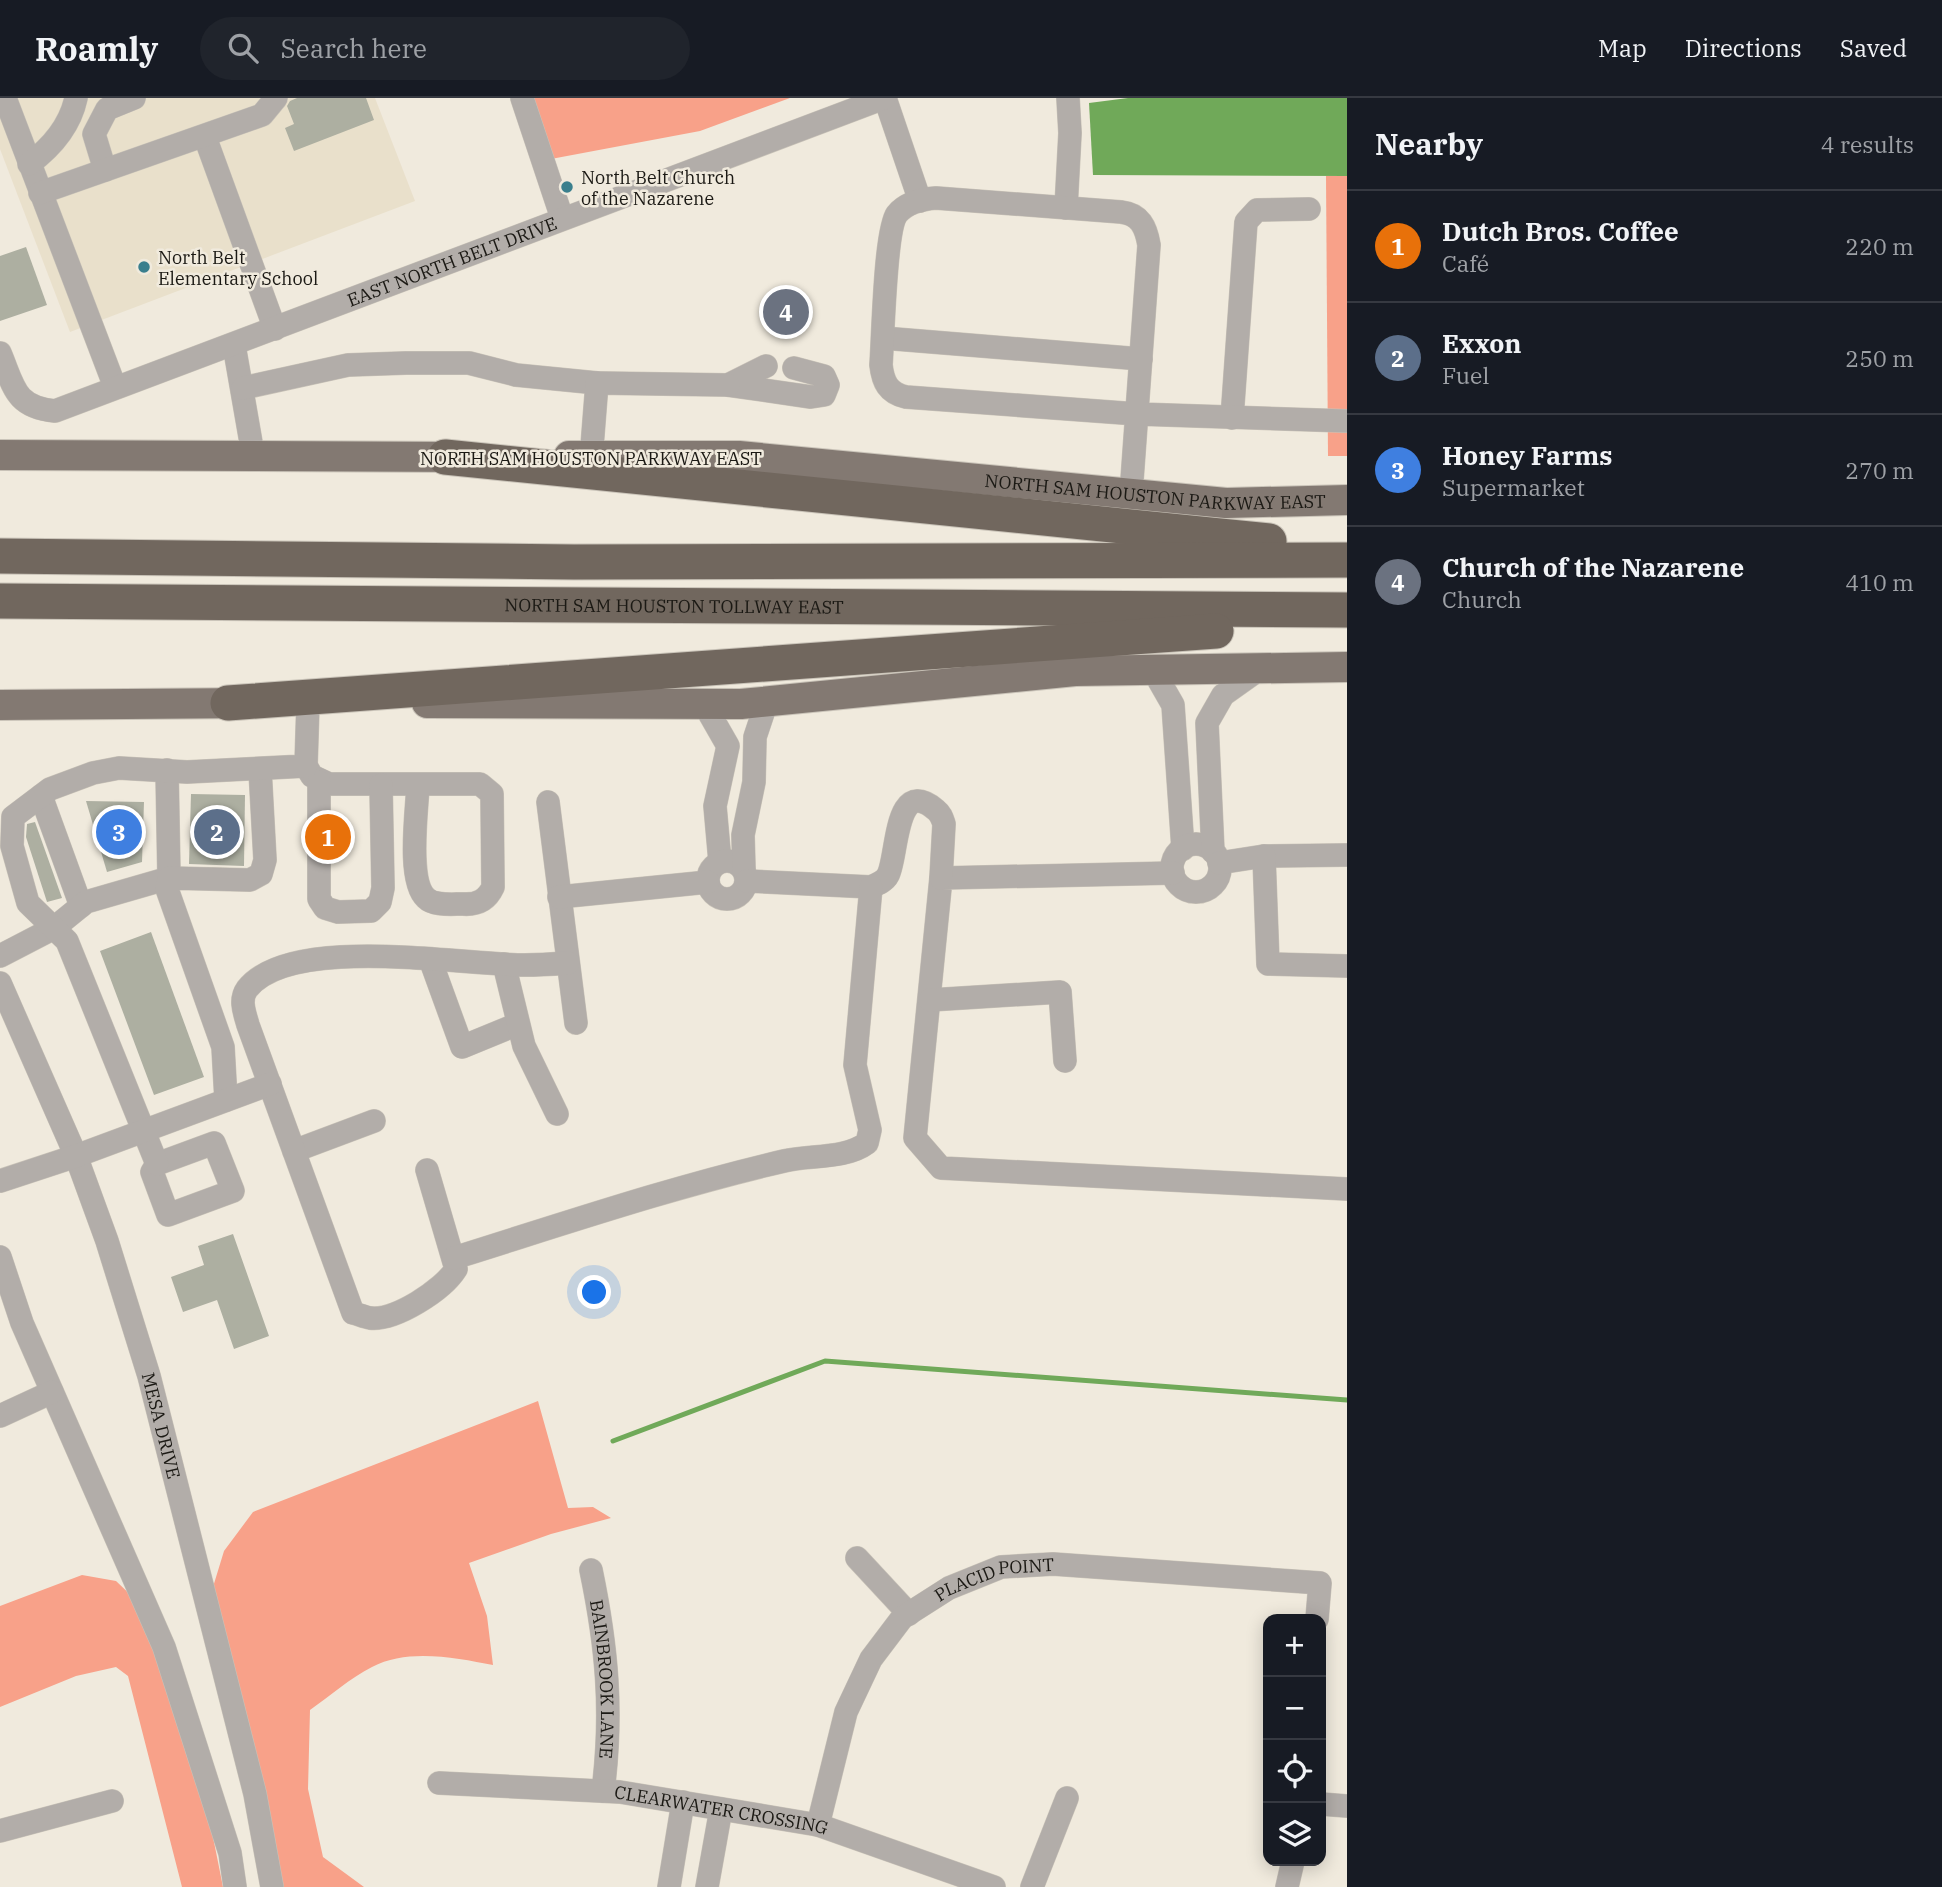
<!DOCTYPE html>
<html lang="en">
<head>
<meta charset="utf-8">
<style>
  body { margin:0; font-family:"IBM Plex Serif",serif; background:#20242c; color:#f1f3f6 }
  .controls { position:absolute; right:21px; bottom:21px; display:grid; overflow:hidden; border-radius:14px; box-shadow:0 4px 18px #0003 }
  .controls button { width:63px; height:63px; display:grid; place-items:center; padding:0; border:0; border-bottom:2px solid #363941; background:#171b24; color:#f1f3f6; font:35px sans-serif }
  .you { position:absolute; left:595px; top:1195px; width:24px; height:24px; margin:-18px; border:5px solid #fff; border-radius:50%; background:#1a73e8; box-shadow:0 0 0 10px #1a73e833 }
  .badge { display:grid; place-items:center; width:46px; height:46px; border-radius:50%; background:#3a7f8d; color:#fff; font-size:23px; font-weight:700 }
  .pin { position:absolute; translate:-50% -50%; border:4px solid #fff; box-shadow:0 2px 7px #0006 }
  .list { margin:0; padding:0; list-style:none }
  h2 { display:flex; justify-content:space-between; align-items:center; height:91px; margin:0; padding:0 28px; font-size:30px }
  h2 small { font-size:23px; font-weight:400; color:#9ea1a6 }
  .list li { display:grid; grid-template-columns:46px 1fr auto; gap:21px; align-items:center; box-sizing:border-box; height:112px; padding:0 28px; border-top:2px solid #363941 }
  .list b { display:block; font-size:26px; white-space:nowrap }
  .list p { margin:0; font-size:23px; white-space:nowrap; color:#9ea1a6 }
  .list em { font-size:23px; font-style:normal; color:#9ea1a6 }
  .icon { flex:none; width:38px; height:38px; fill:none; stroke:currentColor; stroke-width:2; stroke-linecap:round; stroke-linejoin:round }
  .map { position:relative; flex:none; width:1347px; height:1789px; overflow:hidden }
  header { display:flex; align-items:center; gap:42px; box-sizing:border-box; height:98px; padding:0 35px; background:#171b24; border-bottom:2px solid #363941 }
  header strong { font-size:33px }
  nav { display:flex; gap:38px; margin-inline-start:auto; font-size:24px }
  .search { width:490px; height:63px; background:#20242c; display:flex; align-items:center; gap:18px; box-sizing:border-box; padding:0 24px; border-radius:38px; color:#9ea1a6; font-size:26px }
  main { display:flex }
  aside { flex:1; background:#171b24 }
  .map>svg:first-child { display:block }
</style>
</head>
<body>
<header>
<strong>Roamly</strong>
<div class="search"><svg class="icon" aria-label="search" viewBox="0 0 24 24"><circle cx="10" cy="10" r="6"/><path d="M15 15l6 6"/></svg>Search here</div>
<nav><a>Map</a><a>Directions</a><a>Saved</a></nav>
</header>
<main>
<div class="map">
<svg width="1347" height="1789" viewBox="0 0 1347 1789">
  <rect width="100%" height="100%" fill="#f0eadd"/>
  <!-- built -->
  <path fill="#e9e0cb" d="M0,0H375L415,103L70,234L0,51Z"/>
  <!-- green -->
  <g fill="#f8a189">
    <path d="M529,0H790L700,33L551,61Z"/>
    <path d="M1326,78H1347V358H1328Z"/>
    <path d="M538,1303L568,1410L593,1409L611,1420L551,1436L469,1465L487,1518L493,1567C456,1560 408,1550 372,1569C350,1580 330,1598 310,1612L308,1691L323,1759L364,1789H283L263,1686L213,1489L224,1453L253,1414Z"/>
    <path d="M82,1477L116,1483L139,1505L206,1704L223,1789H182L128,1578L116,1569L76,1578L0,1609V1508Z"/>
  </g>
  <!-- water -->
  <path fill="#70a959" d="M1128,0H1347V78L1093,77L1089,5Z"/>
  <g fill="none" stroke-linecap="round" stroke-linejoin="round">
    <!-- stream -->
    <path stroke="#70a959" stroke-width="5" d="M613,1343L825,1263L1347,1302"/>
  </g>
  <!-- building -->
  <g fill="#adafa1">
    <path d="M297,0H366L374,22L294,53L285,30L294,26L287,8L290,3Z"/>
    <path d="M26,149L47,207L0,223V158Z"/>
    <path d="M191,696L245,697L244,768L189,766Z"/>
    <path d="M86,703L144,704L142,764L107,774Z"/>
    <path d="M35,724L62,800L47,804L26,739L27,726Z"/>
    <path d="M151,834L204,979L154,997L100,853Z"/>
    <path d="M233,1136L269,1238L234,1251L217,1202L183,1214L171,1179L204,1167L198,1148Z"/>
  </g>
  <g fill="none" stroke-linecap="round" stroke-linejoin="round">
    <!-- minor casing -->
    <g stroke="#cac4b9" stroke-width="24">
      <g id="minor">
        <path d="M5,0L115,289"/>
        <path d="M522,0L562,120"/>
        <path d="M885,0L920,103"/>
        <path d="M205,39L275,231"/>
        <path d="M29,66C52,49 70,28 76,0"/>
        <path d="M105,72L94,36L107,11L134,0"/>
        <path d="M40,95L262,17L276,0"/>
        <path d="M1066,110L1070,35L1068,0"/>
        <path d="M883,240L1141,261"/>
        <path d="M234,247L253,356"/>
        <path id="s1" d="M0,255C14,288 14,309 55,313L884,0"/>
        <path d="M766,268L728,287L811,299L824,297L828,287L824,278L794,270"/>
        <path d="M243,290L348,267L406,265H469L516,277L597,285"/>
        <path d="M1232,320L1246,124L1257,112L1309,111"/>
        <path d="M590,374L597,285L728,287"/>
        <path d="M1131,396L1149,147C1146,129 1140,116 1121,114L936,100C923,101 906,105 897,116C885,132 883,241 881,267C883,284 888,295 906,299L1137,316L1347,323"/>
        <path d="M1153,572L1173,607L1183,751"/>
        <path d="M704,606L728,648L715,708L720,764"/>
        <path d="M306,668L312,678L329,686H480L492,696L493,789C487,802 477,807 463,806C451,806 434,808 426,800C407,783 417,712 418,687"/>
        <path d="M319,684V801L325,810L338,814L371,813L380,804L383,790L381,687"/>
        <path d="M41,698L81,808"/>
        <path d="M548,704L576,925"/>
        <circle cx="1196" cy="770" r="24"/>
        <path d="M1213,754L1207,625L1223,597L1261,570"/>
        <path d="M1264,758L1347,757"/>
        <circle cx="727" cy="782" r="19"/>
        <path d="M1219,765L1264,758L1268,866L1347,868"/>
        <path d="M744,772L743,737L754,684L755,639L767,603"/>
        <path d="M1173,775L941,780L915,1040L941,1070L1347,1091"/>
        <path d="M747,783L871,789C878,786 885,783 888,777C898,759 894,676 936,712C941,716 942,720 944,726L941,780"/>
        <path d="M559,799L708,784"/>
        <path d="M0,858L54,830L86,804L169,780L167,672"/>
        <path d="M430,861L462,949L518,926"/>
        <path d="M504,866L524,948L557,1016"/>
        <path id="s2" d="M0,885L76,1058L107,1143L149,1278L255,1696L272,1789"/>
        <path d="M930,902L1060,894L1065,963"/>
        <path d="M226,1002L223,949L167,791L169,780L250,782L261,776L265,762L260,671"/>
        <path d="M214,1045L233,1093L168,1117L152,1074L157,1066Z"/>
        <path d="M294,1053L374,1023"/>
        <path d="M157,1066L67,843L28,805L12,748L13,719L50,691L93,675L119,670L187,674L306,668L308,605"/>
        <path d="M427,1072L456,1171C443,1192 395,1223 370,1220C364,1219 358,1216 353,1215L248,927C245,916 239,902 247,891C290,836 461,867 525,867C539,867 554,866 568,865"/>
        <path d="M0,1083L76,1058L270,986"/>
        <path d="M0,1159L22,1225L164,1549L230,1755L235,1789"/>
        <path d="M454,1160C563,1126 672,1089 784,1063C809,1057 846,1061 867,1045L870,1032L855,967L871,789"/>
        <path d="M0,1318L52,1294"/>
        <path d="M857,1460L909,1516"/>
        <path id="s3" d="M591,1472C607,1549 613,1614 603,1693"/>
        <path id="s4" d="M439,1685L620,1694L818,1727L994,1789"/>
        <path d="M1321,1706L1347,1708"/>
        <path id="s5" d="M818,1727L846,1614L871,1561L902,1520L949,1490L1001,1469L1053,1466L1320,1485L1317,1521"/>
        <path d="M0,1733L112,1703"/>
        <path d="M669,1789L683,1704"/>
        <path d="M707,1789L721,1711"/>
        <path d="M1032,1789L1067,1700"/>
        <path d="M1287,1789L1293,1763"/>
      </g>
    </g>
    <!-- major casing -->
    <g stroke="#cac4b9" stroke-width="32">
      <g id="major">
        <path d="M0,357L467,359"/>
        <path id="s6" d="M569,358H739L1226,405L1347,402"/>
        <path d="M427,605L741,606L1075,573L1347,569"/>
        <path d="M0,607L252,605"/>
      </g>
    </g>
    <!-- highway casing -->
    <g stroke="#cac4b9" stroke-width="37">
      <g id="highway">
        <path d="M445,359L1269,443"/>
        <path d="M0,458L574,464L1347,462"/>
        <path id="s7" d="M0,503L1347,512"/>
        <path d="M228,605L1216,533"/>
      </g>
    </g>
    <!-- minor -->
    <use href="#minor" stroke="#b2ada9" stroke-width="23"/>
    <!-- major -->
    <use href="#major" stroke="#837972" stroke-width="30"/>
    <!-- highway -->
    <use href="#highway" stroke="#71675e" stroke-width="35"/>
  </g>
  <!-- markers -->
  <g fill="#3a7f8d" stroke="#f0eadd" stroke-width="2.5">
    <circle cx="567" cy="89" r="7"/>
    <circle cx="144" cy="169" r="7"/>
  </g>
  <g text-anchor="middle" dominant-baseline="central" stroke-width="5" stroke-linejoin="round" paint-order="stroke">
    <!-- poi labels -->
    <g font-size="18" fill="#1b1914" stroke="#f0eadd" text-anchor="start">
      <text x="581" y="79">North Belt Church<tspan x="581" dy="21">of the Nazarene</tspan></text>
      <text x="158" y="159">North Belt<tspan x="158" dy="21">Elementary School</tspan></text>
    </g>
    <!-- street labels -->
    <g font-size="18" fill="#1b1914" stroke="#f0eadd">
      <text stroke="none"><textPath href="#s1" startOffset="511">EAST NORTH BELT DRIVE</textPath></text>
      <text x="591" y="360">NORTH SAM HOUSTON PARKWAY EAST</text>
      <text stroke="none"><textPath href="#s6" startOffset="588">NORTH SAM HOUSTON PARKWAY EAST</textPath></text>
      <text stroke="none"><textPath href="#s7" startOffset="674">NORTH SAM HOUSTON TOLLWAY EAST</textPath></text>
      <text stroke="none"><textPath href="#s2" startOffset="472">MESA DRIVE</textPath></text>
      <text stroke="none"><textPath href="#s5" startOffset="329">PLACID POINT</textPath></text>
      <text stroke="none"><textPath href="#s3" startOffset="110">BAINBROOK LANE</textPath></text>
      <text stroke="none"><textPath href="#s4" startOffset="284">CLEARWATER CROSSING</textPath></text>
    </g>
  </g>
</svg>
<div class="controls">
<button>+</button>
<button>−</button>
<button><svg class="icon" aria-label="locate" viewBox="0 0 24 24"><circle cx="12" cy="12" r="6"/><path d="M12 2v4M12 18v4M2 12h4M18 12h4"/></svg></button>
<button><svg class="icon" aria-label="layers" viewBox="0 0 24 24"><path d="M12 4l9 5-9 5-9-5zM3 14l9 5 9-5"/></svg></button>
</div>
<div class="you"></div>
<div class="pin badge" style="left:328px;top:739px;background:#e8710a">1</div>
<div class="pin badge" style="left:217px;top:734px;background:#5c6f8a">2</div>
<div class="pin badge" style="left:119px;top:734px;background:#3f7fe0">3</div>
<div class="pin badge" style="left:786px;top:214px;background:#6b7280">4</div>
</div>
<aside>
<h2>Nearby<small>4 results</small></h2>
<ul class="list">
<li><span class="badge" style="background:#e8710a">1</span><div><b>Dutch Bros. Coffee</b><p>Café</p></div><em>220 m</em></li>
<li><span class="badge" style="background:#5c6f8a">2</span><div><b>Exxon</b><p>Fuel</p></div><em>250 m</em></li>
<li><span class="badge" style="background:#3f7fe0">3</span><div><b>Honey Farms</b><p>Supermarket</p></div><em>270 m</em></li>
<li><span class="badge" style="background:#6b7280">4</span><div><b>Church of the Nazarene</b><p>Church</p></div><em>410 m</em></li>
</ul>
</aside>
</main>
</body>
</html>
